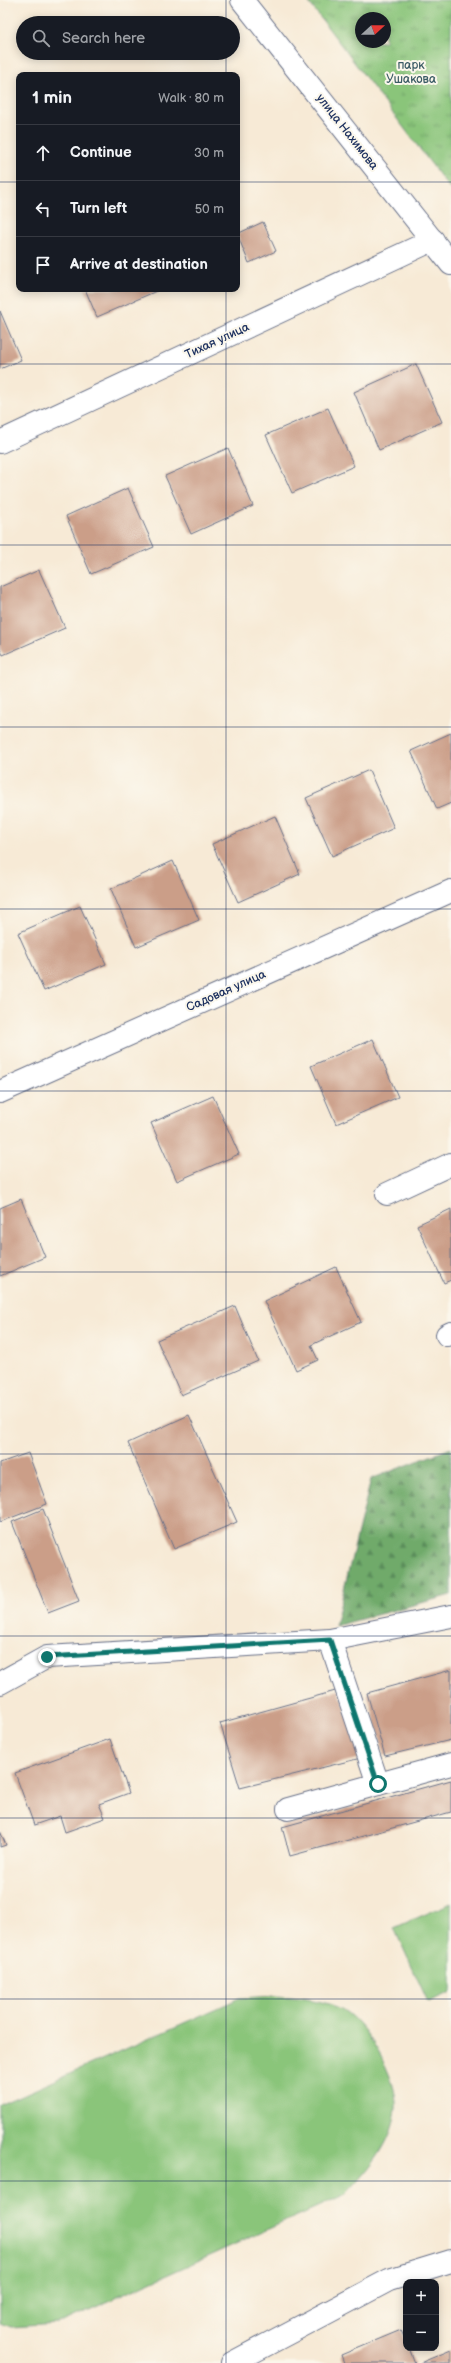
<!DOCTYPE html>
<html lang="en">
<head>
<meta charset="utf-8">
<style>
  body { margin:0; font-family:"Balsamiq Sans",sans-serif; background:#242831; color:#f1f3f6 }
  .controls { position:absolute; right:12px; bottom:12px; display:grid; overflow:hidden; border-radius:8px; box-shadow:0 2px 10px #0003 }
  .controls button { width:36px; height:36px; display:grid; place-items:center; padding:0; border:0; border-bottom:1px solid #363941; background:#171b24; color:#f1f3f6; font:20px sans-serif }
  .compass { position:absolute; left:355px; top:12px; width:36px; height:36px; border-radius:50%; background:#171b24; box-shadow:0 2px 10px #0003; rotate:69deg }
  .stop { position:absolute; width:12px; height:12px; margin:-9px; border:3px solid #0f766e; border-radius:50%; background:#fff }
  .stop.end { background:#0f766e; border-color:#fff; box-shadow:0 1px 4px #0008 }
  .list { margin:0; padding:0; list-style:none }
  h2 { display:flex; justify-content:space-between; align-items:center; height:52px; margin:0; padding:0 16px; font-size:17px }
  h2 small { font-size:13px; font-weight:400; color:#9ea1a6 }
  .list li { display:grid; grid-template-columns:26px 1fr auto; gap:12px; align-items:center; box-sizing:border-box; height:56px; padding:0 16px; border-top:1px solid #363941 }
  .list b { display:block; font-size:15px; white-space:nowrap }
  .list em { font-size:13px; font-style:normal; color:#9ea1a6 }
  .icon { flex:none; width:22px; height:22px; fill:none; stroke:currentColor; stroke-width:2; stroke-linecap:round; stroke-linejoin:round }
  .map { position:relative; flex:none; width:451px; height:2363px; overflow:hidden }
  .search { position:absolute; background:#171b24; box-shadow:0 2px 10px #0003; left:16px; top:16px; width:224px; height:44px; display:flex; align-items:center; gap:10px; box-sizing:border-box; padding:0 14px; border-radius:22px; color:#9ea1a6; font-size:15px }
  .panel { position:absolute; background:#171b24; box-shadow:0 2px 10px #0003; left:16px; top:72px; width:224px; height:220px; border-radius:8px }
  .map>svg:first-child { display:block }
</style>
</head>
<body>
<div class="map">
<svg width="451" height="2363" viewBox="0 0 451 2363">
  <defs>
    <pattern id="forest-firs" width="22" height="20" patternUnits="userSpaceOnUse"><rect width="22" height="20" fill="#6faa6a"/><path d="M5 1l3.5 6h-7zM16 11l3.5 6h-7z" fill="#5a8b5a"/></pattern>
    <pattern id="park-tufts" width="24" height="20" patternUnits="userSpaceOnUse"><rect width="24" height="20" fill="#8ac57a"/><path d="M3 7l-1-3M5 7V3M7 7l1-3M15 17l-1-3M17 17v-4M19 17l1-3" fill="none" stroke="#70a067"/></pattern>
  </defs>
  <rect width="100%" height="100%" fill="#fbf7ec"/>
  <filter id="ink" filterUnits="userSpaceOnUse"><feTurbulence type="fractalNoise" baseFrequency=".025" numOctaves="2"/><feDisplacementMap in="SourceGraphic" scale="8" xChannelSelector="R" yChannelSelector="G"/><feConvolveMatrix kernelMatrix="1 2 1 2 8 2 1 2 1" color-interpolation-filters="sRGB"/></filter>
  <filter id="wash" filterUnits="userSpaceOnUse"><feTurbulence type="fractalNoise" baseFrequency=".012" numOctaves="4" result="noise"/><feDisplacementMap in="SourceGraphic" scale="16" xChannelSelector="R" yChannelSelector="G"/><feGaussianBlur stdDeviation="0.9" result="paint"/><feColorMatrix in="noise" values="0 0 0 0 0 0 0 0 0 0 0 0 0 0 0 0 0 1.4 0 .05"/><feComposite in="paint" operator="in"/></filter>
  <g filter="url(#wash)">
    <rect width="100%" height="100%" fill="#f7ead6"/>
    <!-- grass -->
    <g fill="#8ac57a" stroke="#527a6c">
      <path d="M451,1903V1992L428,2002L394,1928Z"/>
      <path d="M274,1996C296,1997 317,1999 337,2007C364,2017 399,2080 396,2108C393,2142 368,2170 346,2194L58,2324L11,2327L0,2323V2105L240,1998Z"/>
    </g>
    <!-- forest -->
    <path fill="url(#forest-firs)" stroke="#456c64" d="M451,1448V1595L335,1626L371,1479Z"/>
    <!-- park -->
    <path fill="url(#park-tufts)" stroke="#527a6c" fill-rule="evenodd" d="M307,0H451V190ZM361,18H385V42H361Z"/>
    <g id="blocks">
      <!-- building -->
      <g fill="#cb9e88">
        <path d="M263,222L276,251L249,263L237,234Z"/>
        <path d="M85,289H161L97,317Z"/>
        <path d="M0,311L21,360L0,369Z"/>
        <path d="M416,364L442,422L379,450L354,392Z"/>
        <path d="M328,408L354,466L292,493L266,435Z"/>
        <path d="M228,448L253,506L191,534L165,476Z"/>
        <path d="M128,488L154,547L91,574L66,516Z"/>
        <path d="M39,570L65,628L3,655L0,649V587Z"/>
        <path d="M451,733V803L437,809L411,751Z"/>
        <path d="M369,770L394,828L332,856L306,798Z"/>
        <path d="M275,816L300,874L238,902L212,844Z"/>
        <path d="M173,861L199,920L136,947L111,889Z"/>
        <path d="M80,906L106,964L44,991L18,933Z"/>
        <path d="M373,1039L398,1097L336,1124L311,1066Z"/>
        <path d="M213,1096L239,1154L177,1181L151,1123Z"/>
        <path d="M21,1199L45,1257L0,1276V1208Z"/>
        <path d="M451,1209V1280L444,1283L417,1225Z"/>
        <path d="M336,1267L361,1322L311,1345L318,1360L296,1370L264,1301Z"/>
        <path d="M235,1306L258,1361L181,1395L157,1340Z"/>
        <path d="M189,1415L237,1522L174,1549L128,1443Z"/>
        <path d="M28,1453L47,1504L0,1522V1463Z"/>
        <path d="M43,1509L79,1601L48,1613L12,1522Z"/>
        <path d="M451,1670V1740L385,1756L367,1693Z"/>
        <path d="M339,1690L361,1758L240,1788L220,1723Z"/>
        <path d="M110,1739L129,1793L99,1804L105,1818L65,1832L60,1816L34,1825L15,1773Z"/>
        <path d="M451,1780V1812L290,1856L282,1827Z"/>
        <path d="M0,1831L6,1845L0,1847Z"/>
        <path d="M401,2330L406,2342V2348H409L415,2363H344L341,2355Z"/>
        <path d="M451,2350V2363H420Z"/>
      </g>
    </g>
  </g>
  <g filter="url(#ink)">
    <use href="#blocks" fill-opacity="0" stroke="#687088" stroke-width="1"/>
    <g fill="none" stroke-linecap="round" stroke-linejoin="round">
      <!-- minor casing -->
      <g stroke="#687088" stroke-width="24">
        <g id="minor">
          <path d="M242,0L451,264"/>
          <path d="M0,442L433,240"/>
          <path d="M0,1092L451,891"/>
          <path d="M387,1194L451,1164"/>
          <path d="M447,1335L451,1333"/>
          <path d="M330,1640L378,1784"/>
          <path d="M0,1683L47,1657L330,1640L451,1616"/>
          <path d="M288,1809L451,1764"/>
          <path d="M232,2363L389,2280L451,2261"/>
        </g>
      </g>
      <!-- minor -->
      <use href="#minor" stroke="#fff" stroke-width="22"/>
    </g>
  </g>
  <g fill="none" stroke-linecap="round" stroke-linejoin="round" filter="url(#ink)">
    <!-- route -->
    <path stroke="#0f766e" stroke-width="5" d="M47,1657L330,1640L378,1784"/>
  </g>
  <!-- grid -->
  <path fill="none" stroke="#1b2f5e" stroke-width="1" stroke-opacity="0.55" d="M226,0V23M226,53V75M0,182H19M237,182H451M226,289V2363M0,364H451M0,545H451M0,727H451M0,909H451M0,1091H451M0,1272H451M0,1454H451M0,1636H451M0,1818H451M0,1999H451M0,2181H451"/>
  <g text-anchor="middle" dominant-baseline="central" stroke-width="4" stroke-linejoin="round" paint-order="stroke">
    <!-- park labels -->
    <g font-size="12" fill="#3c5c66" stroke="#fbf7ec">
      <text x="411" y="65">парк<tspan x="411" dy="14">Ушакова</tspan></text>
    </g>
    <!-- street labels -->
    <g font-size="12" fill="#1b2f5e" stroke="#fbf7ec">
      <text transform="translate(347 132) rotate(52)">улица Нахимова</text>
      <text transform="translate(217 341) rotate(-25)">Тихая улица</text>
      <text transform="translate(226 991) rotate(-24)">Садовая улица</text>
    </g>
  </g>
</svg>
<div class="controls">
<button>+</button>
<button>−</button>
</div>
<svg class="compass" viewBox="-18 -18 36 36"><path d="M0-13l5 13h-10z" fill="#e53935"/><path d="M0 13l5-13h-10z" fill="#9ea1a6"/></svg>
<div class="stop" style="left:378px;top:1784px"></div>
<div class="stop end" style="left:47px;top:1657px"></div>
<div class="search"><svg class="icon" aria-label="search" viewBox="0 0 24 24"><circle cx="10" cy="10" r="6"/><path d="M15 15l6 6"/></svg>Search here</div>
<section class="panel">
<h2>1 min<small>Walk · 80 m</small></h2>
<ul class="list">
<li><svg class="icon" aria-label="ahead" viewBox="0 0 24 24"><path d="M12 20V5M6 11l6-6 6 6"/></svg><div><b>Continue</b></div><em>30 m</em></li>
<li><svg class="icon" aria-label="left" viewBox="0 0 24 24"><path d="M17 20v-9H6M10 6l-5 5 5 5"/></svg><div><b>Turn left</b></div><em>50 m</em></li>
<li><svg class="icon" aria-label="arrive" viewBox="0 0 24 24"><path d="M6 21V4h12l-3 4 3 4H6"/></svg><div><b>Arrive at destination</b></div></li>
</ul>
</section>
</div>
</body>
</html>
